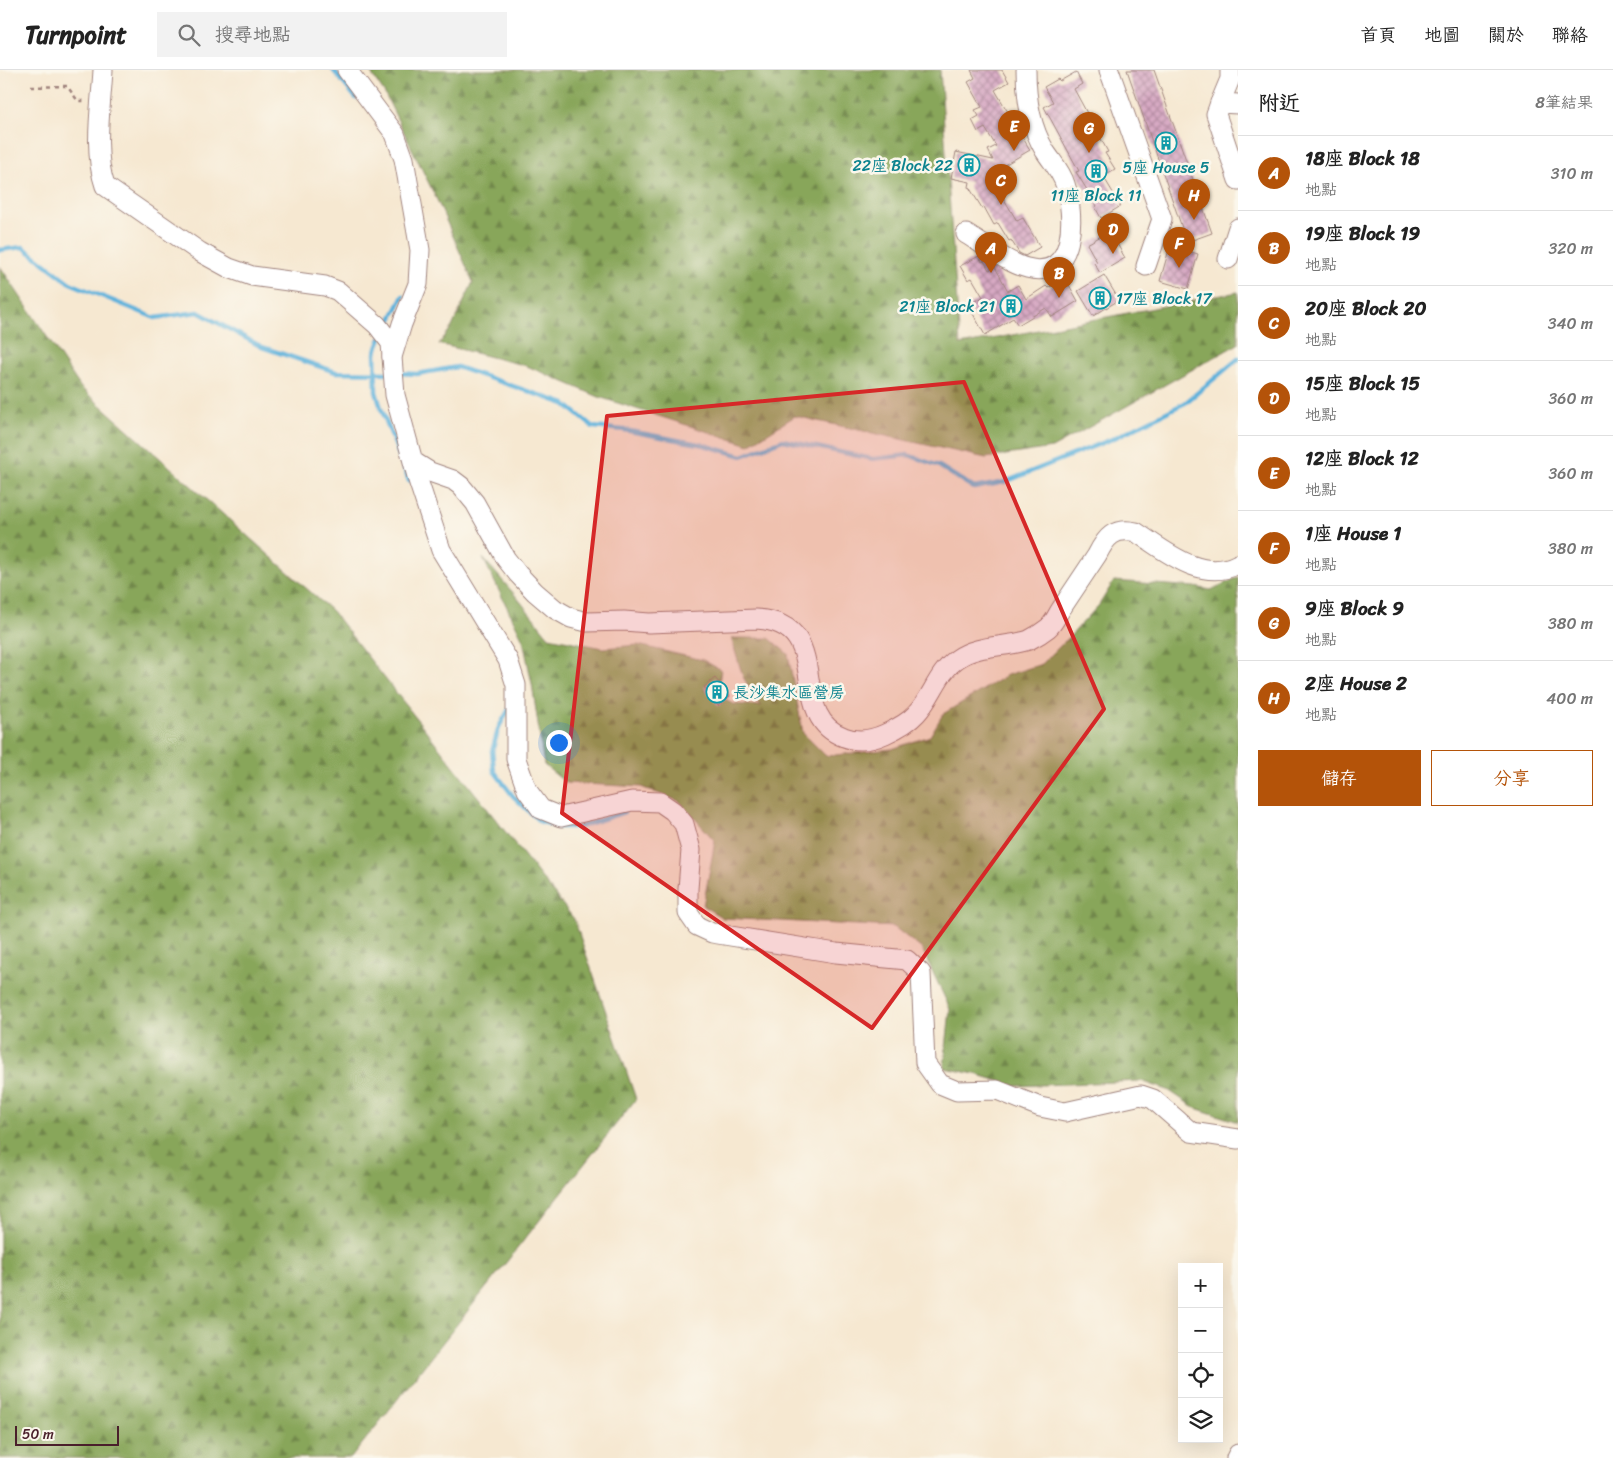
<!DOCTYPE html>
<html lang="zh-TW">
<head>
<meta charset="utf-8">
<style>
  body { margin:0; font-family:Sriracha,"LXGW WenKai TC",sans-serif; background:#f2f2f2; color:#222 }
  .controls { position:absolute; right:15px; bottom:15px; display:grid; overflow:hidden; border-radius:0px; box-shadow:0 5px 20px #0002 }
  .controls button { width:45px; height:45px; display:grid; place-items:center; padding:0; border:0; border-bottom:1px solid #e0e0e0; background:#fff; color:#222; font:25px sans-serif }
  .scale { position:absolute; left:15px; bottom:12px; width:104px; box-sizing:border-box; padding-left:5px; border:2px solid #4a1f2b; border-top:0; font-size:14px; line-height:18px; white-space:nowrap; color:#4a1f2b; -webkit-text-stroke:4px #fbf7ec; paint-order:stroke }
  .you { position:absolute; left:558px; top:672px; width:18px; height:18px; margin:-12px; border:4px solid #fff; border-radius:50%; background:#1a73e8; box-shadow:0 0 0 8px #1a73e833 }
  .badge { display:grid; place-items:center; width:32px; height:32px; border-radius:50%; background:#b45309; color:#fff; font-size:16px; font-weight:700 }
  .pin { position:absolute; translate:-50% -41px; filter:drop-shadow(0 1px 2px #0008) }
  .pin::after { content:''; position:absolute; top:26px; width:18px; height:15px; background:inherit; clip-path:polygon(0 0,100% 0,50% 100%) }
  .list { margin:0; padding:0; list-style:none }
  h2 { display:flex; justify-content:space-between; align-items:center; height:65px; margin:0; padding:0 20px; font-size:21px }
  h2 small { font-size:16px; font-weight:400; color:#767676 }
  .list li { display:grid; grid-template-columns:32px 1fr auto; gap:15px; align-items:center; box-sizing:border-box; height:75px; padding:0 20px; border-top:1px solid #e0e0e0 }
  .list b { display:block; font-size:19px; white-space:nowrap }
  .list p { margin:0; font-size:16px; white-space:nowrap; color:#767676 }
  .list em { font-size:16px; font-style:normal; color:#767676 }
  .actions { display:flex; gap:10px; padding:15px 20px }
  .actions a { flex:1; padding:11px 0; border:1px solid #b45309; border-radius:0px; text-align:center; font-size:18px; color:#b45309 }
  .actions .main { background:#b45309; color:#fff }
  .icon { flex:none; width:28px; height:28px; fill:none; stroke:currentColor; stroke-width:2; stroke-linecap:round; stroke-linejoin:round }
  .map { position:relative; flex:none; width:1238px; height:1388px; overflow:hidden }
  header { display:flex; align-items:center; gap:30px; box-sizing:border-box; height:70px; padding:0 25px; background:#fff; border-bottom:1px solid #e0e0e0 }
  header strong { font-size:24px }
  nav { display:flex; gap:28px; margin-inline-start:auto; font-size:18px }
  .search { width:350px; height:45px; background:#f2f2f2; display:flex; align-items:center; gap:12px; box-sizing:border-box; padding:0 18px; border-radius:0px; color:#767676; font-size:19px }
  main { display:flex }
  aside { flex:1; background:#fff }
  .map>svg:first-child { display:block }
</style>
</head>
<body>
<header>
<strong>Turnpoint</strong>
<div class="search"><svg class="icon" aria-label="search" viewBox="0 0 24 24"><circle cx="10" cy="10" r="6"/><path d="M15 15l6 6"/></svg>搜尋地點</div>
<nav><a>首頁</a><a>地圖</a><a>關於</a><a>聯絡</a></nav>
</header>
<main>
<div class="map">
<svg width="1238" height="1388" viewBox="0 0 1238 1388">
  <defs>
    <pattern id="forest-firs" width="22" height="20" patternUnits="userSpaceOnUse" patternTransform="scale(1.25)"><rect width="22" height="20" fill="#88a65a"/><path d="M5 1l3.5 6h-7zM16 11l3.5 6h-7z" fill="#71874b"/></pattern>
    <pattern id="building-cross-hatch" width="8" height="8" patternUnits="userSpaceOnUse" patternTransform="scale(1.25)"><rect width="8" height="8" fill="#d7a9c3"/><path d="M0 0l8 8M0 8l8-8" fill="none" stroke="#b0899f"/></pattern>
  </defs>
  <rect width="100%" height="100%" fill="#fbf7ec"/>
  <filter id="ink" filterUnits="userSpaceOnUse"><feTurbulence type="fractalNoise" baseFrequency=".02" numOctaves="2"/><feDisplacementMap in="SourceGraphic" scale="10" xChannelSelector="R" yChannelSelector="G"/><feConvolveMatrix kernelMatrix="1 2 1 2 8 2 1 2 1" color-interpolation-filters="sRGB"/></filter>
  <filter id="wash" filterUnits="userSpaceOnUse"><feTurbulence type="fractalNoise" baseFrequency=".0096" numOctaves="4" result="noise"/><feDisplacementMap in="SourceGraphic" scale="20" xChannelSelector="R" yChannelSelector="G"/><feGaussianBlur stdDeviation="1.12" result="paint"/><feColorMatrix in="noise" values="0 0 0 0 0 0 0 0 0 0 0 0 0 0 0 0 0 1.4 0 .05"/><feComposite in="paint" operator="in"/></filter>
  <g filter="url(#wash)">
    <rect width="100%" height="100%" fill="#f6e8d1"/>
    <!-- forest -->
    <g fill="url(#forest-firs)" stroke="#696242">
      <path d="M369,0H940L960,275L1238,222V274L1052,378L986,388L795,346L749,375L599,327L527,296L439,274L452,257L473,212L438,132L385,24Z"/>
      <path d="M0,196L81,318L332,541L574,849L636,1029L351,1388H0Z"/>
      <path d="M483,488L515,525L549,567L603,578L638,575L703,590L721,600L717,626L733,634L761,636L743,607L731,568H769L788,584L803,663L826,686L892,679L930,666L943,644L1007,605L1042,594L1075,561L1099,535L1114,511L1195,517L1211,520L1238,507V1052L1195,1038L1168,1020L1141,1011L1016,1016L975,1004L944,998L950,939L922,879L894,857L723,848L703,836L715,771L679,731L641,717L566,713L544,695L532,614L523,570Z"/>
    </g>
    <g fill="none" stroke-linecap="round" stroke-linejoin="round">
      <!-- stream -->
      <g stroke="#60b2db" stroke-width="4.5">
        <path d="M333,0L356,28"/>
        <path d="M0,180L23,177L70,213L155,248L198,242L262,277L336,302L388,303"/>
        <path d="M386,259L403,226"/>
        <path d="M381,268L375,283L376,322L381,338L409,411"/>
        <path d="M398,303L417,304L457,297L565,334L593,357L624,360L704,375L742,386L783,370L873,389L908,385L939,396L974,418L1005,412L1112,369L1185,333L1238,289"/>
        <path d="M447,506L455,521"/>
        <path d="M509,639L499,657L492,681L494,701L513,726L539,751L559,757H579L624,742"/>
      </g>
    </g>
    <g id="blocks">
      <!-- building -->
      <g fill="url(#building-cross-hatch)">
        <path d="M971,0H1002L1009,12L995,20L1030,80L989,104L1017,151L1023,148L1040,177L1025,186L1019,183L1011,170L1009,171L998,153L994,155L984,137L982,138L969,117L970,112L951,108L956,82L993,90L988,80L996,76L985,58L978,62L972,50L979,46L975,40L982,37L968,12L975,8Z"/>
        <path d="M1127,0H1154L1212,163L1187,172Z"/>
        <path d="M1076,2L1082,14L1074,19L1108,82L1105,83L1115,99L1103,106L1121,136L1101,148L1095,137L1097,136L1076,102L1079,101L1044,37L1053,32L1044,17L1058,9L1060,11Z"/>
        <path d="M1110,161L1125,188L1100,203L1094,193L1097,192L1087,174Z"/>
        <path d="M1170,176L1198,184L1188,219L1160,211Z"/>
        <path d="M979,186L982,192L984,191L989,200L995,197L1008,221L1018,215L1026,229L1046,216L1048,218L1065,208L1078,231L1052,247L1046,238L1018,255L1013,248L985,265L968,235L983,227L972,208L968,210L960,196Z"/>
        <path d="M1104,205L1119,230L1093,246L1078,221Z"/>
        <path d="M715,608L730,626L718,636L704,617Z"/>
      </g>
    </g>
  </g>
  <g filter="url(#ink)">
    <use href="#blocks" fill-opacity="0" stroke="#a0847e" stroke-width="1"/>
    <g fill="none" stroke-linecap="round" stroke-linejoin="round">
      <!-- minor casing -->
      <g stroke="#a0847e" stroke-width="21">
        <g id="minor">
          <path d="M103,0C101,37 93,81 105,116L200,182L229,198L252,206L325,216L338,221L377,255L391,273L392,287"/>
          <path d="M347,0L395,64L404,89L420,180L418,214L402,254L392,287L395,325L418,410L441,480L508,590L516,615V689L527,720L541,739L561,747L632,731L660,732L673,741L684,754L691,780L688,819V843L697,856L712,863L836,883L907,890L921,903L925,993L940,1014L957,1021L997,1020L1040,1037L1065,1042L1141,1025L1153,1029L1191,1062L1238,1069"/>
          <path d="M1109,0L1162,149L1146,196"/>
          <path d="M1220,33L1230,9V0"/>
          <path d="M1238,34L1220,33L1216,44L1238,110"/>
          <path d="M966,164C983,174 1009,194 1027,198C1077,211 1075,144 1065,114C1061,101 1052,92 1045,81C1030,56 1026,29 1026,0"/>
          <path d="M1228,189L1238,158"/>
          <path d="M414,392L430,402L453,410L461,416L475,433L506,489L518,504L535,522L555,539L571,548L587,552L624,551L649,553L756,549C837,553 784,646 844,667C857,672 872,670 885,664C896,659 908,653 916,644C932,628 937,603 957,589C978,574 1005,578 1029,570C1035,567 1043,562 1048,558C1054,553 1057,545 1061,539C1073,521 1085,503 1097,485C1106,467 1114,457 1136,462C1165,481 1202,513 1238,494"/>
          <path d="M1236,1388L1238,1384"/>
        </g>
      </g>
      <!-- path -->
      <path stroke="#a0847e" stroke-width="2.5" stroke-dasharray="4 4" stroke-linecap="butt" d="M31,17L67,16L78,31H85"/>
      <!-- minor -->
      <use href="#minor" stroke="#fff" stroke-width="19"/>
    </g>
  </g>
  <!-- marked area -->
  <path fill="#d62828" fill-opacity="0.2" stroke="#d62828" stroke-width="4" stroke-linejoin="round" d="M964,312L1104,639L872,958L562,743L607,346Z"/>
  <!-- icons -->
  <defs>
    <g id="building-ring" transform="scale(1.125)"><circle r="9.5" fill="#fbf7ec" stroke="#0f9aa8" stroke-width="1.5"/><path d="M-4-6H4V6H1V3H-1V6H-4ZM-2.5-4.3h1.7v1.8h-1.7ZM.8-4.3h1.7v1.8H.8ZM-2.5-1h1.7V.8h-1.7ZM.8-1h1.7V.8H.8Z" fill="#0f9aa8"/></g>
  </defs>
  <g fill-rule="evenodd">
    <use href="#building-ring" x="1166" y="73"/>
    <use href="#building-ring" x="969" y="95"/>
    <use href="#building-ring" x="1096" y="101"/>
    <use href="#building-ring" x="1100" y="228"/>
    <use href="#building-ring" x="1011" y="236"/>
    <use href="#building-ring" x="717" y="622"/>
  </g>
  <g text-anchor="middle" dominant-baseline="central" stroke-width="5" stroke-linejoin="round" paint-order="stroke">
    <!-- culture labels -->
    <g font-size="16" fill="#0d838f" stroke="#fbf7ec" text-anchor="end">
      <text x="953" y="95">22座 Block 22</text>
      <text x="1166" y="97" text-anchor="middle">5座 House 5</text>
      <text x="1096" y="125" text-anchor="middle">11座 Block 11</text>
      <text x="1116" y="228" text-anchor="start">17座 Block 17</text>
      <text x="995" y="236">21座 Block 21</text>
      <text x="733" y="622" text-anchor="start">長沙集水區營房</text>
    </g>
  </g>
</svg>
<div class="controls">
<button>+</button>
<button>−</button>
<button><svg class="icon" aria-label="locate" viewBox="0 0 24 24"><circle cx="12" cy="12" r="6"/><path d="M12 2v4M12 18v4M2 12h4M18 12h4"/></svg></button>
<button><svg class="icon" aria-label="layers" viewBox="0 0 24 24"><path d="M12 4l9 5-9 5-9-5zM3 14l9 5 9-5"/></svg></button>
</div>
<div class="scale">50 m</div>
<div class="you"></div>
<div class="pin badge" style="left:991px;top:203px">A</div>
<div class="pin badge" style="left:1059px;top:228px">B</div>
<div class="pin badge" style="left:1001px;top:135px">C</div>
<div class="pin badge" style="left:1113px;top:184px">D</div>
<div class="pin badge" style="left:1014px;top:81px">E</div>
<div class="pin badge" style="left:1179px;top:198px">F</div>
<div class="pin badge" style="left:1089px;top:83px">G</div>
<div class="pin badge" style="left:1194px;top:150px">H</div>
</div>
<aside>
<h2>附近<small>8筆結果</small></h2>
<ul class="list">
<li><span class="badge">A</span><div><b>18座 Block 18</b><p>地點</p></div><em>310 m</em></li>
<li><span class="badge">B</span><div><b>19座 Block 19</b><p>地點</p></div><em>320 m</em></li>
<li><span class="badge">C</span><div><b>20座 Block 20</b><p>地點</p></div><em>340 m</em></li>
<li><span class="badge">D</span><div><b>15座 Block 15</b><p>地點</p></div><em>360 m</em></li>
<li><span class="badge">E</span><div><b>12座 Block 12</b><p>地點</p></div><em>360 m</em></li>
<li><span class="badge">F</span><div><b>1座 House 1</b><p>地點</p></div><em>380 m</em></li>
<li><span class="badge">G</span><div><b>9座 Block 9</b><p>地點</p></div><em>380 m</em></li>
<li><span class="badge">H</span><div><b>2座 House 2</b><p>地點</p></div><em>400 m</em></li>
</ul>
<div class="actions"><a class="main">儲存</a><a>分享</a></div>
</aside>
</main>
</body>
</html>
